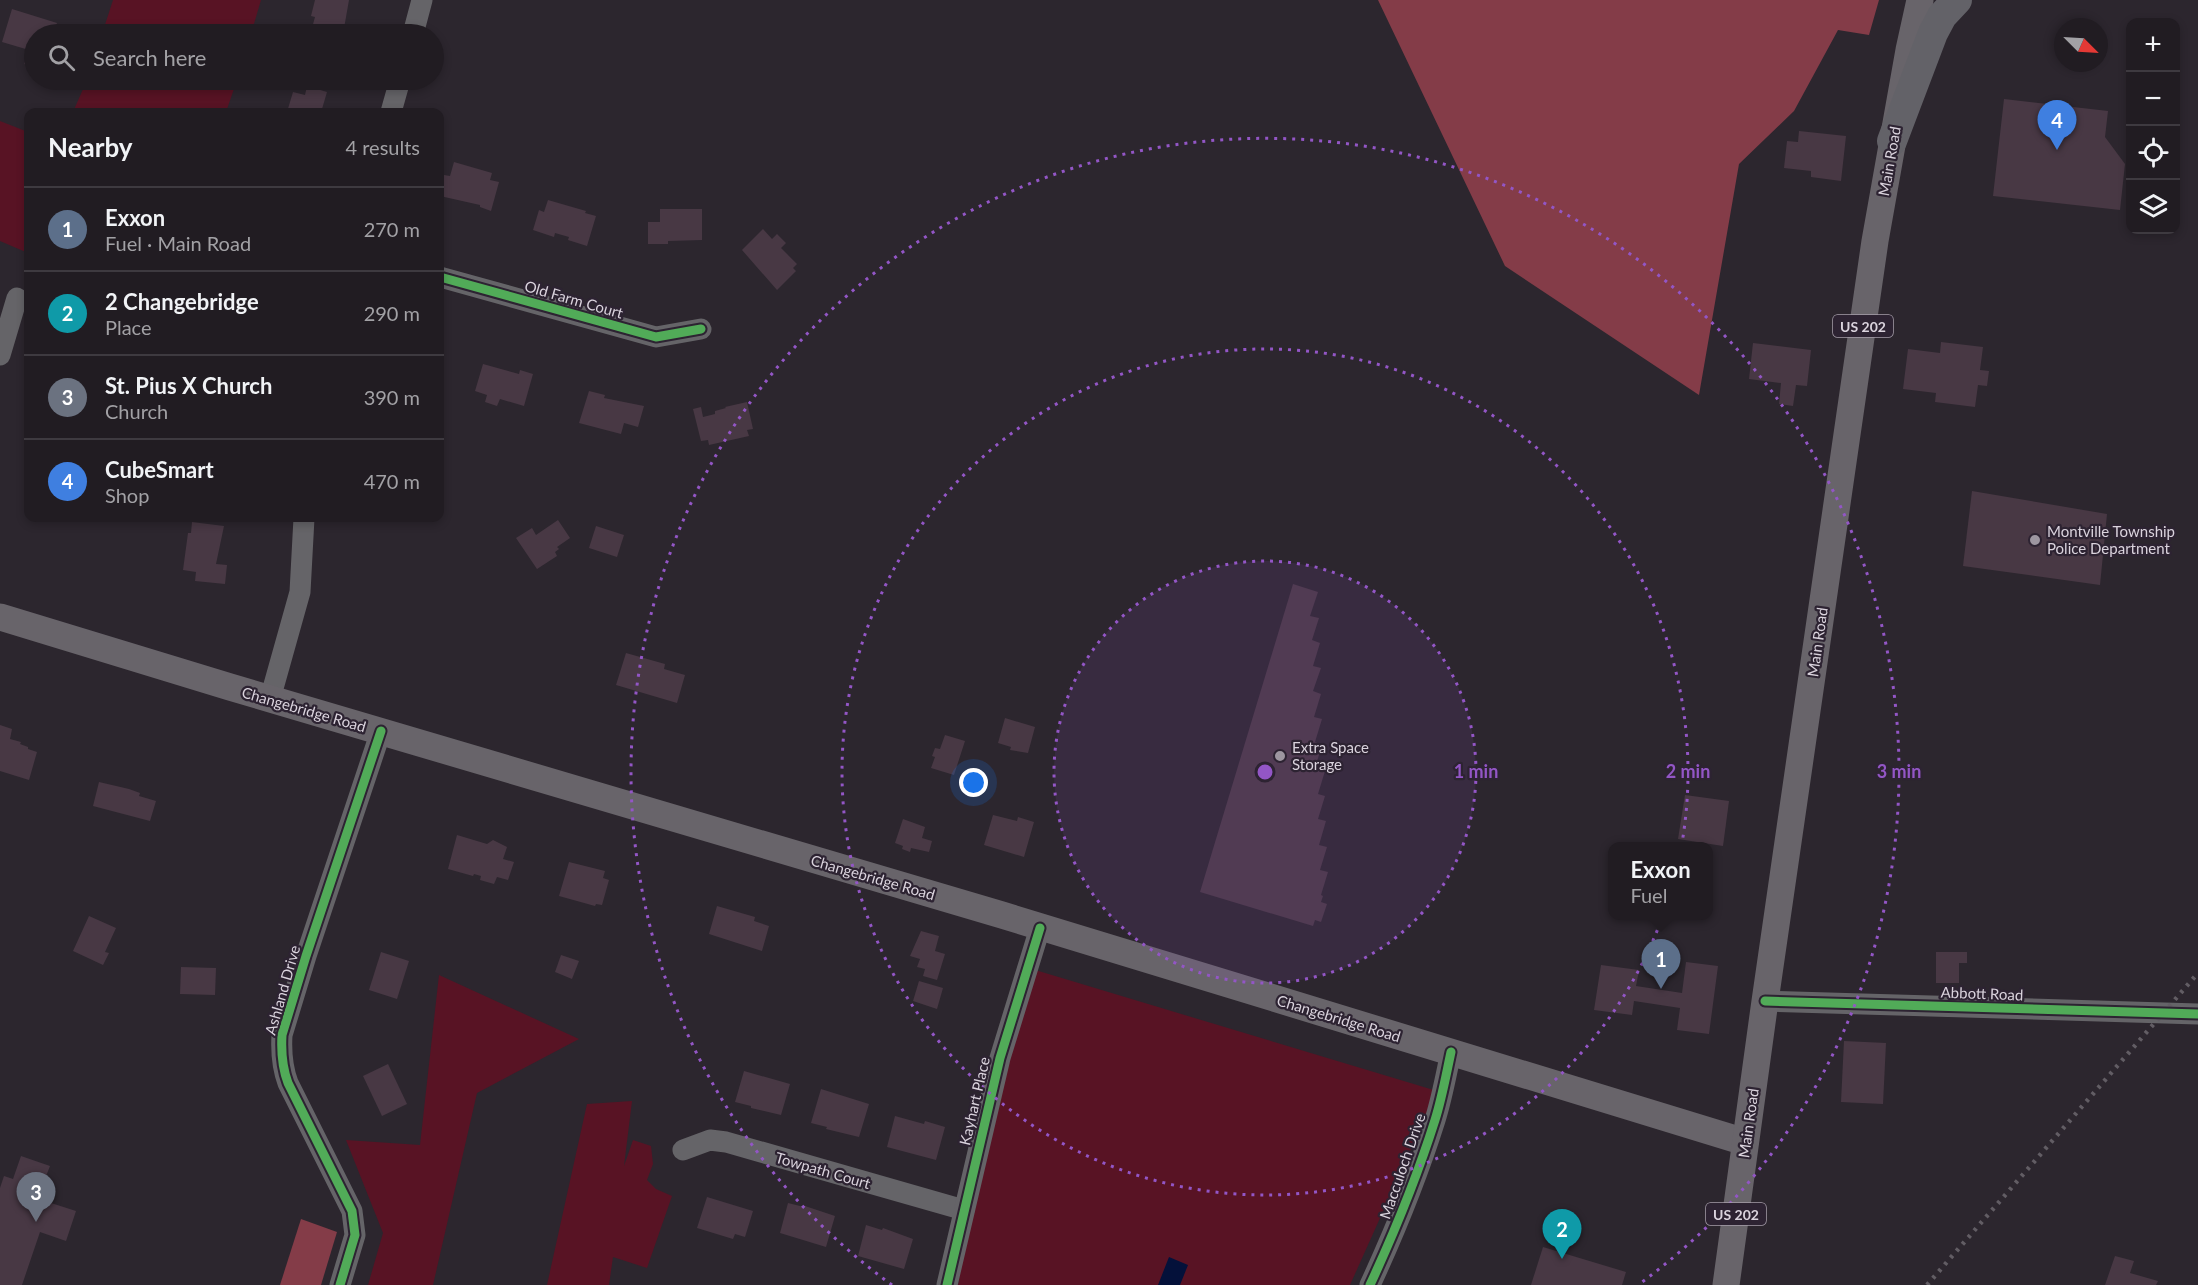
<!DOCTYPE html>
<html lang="en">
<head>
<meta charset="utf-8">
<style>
  body { margin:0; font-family:Lato,sans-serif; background:#2d292f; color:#f1f3f6 }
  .controls { position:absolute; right:18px; top:18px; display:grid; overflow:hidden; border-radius:12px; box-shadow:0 3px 9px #0003 }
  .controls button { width:54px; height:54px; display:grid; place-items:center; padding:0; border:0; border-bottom:2px solid #3e3a40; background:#211c22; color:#f1f3f6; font:30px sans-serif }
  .compass { position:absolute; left:2054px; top:18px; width:54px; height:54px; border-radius:50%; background:#211c22; box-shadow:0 3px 9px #0003; rotate:114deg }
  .you { position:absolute; left:974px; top:783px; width:21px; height:21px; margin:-15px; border:4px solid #fff; border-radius:50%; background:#1a73e8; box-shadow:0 0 0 9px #1a73e833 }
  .badge { display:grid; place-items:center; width:39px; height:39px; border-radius:50%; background:#9d96a0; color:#fff; font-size:20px; font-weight:700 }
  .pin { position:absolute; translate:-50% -50px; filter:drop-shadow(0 2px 3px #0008) }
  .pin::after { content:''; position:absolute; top:32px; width:21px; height:18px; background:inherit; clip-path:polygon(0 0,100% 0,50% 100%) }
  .popup { position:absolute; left:1608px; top:842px; width:105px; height:78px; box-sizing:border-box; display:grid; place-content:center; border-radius:12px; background:#211c22; filter:drop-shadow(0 2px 4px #0005); font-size:20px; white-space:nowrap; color:#a2a1a5 }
  .popup b { font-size:22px; color:#f1f3f6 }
  .popup::after { content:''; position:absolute; left:50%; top:100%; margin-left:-12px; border:12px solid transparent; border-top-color:#211c22 }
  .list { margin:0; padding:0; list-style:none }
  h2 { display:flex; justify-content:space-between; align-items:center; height:78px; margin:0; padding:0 24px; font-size:26px }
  h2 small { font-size:20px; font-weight:400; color:#a2a1a5 }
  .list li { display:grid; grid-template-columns:39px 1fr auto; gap:18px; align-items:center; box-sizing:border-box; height:84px; padding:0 24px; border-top:2px solid #3e3a40 }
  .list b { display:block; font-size:22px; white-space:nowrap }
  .list p { margin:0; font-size:20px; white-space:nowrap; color:#a2a1a5 }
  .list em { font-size:20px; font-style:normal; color:#a2a1a5 }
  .icon { flex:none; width:33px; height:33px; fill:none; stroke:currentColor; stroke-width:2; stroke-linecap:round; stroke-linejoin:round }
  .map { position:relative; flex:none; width:2198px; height:1285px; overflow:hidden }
  .search { position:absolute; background:#211c22; box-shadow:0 3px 9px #0003; left:24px; top:24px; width:420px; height:66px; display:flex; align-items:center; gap:15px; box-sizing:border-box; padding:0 21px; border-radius:33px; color:#a2a1a5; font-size:22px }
  .panel { position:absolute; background:#211c22; box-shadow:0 3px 9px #0003; left:24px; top:108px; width:420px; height:414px; border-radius:12px }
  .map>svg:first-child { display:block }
</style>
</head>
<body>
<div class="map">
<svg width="2198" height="1285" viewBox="0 0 2198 1285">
  <rect width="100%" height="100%" fill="#2c262e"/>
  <!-- green -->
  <g fill="#581324">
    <path d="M113,0H261L251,34H102Z"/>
    <path d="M87,80H237L226,112H73Z"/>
    <path d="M0,121L28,132V253L0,241Z"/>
    <path d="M1022,966L1437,1091L1350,1285H958L992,1076Z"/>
    <path d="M439,975L579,1039L477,1093L433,1285H368L383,1233L346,1140L420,1145Z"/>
    <path d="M632,1101L624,1166L633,1140L651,1146L653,1164L647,1180L656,1189L672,1196L647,1268L613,1257L609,1285H547L587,1104Z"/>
  </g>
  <!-- forest -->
  <g fill="#843c48">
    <path d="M1378,0H1879L1869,35L1838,30L1794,111L1739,164L1699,395L1505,266Z"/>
    <path d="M301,1219L337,1232L321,1285H280Z"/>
  </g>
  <!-- water -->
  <path fill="#04113a" d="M1169,1257L1188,1265L1180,1285H1158Z"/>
  <!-- building -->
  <g fill="#483844">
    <path d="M315,0H349L343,34L312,28L315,17L311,16Z"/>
    <path d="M12,9L57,23L53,34H34V67L24,64L29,50L2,42Z"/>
    <path d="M307,86L327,92L322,109L318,108L317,112H287L293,92L305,95Z"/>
    <path d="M2004,99L2108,111L2105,137L2125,164L2120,210L1993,196Z"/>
    <path d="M1799,131L1846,136L1841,181L1811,177V171L1784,168L1787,141L1798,142Z"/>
    <path d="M454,162L492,173L490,180L499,182L491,211L480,207V205L440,196L444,175L450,176Z"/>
    <path d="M548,200L586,211L585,213L596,216L587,246L568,240L569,237L555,233L554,237L533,230L539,210L544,212Z"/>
    <path d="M660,209H702V240L668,241V244H648V222H660Z"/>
    <path d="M763,229L772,239L777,234L786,243L781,248L797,264L793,268L796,271L777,290L742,250Z"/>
    <path d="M1941,342L1983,347L1980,370L1989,371L1987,386L1978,385L1975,407L1935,402L1936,393L1903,389L1908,349L1940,353Z"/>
    <path d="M1753,343L1811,350L1807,386L1796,385L1793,406L1779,404L1781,383L1749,379Z"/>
    <path d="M483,364L519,374L520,370L533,374L524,406L500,399L497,406L485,402L487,395L475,391Z"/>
    <path d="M589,391L605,395L604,398L644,406L638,427L624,423L621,434L579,423Z"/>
    <path d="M747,402L753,429L747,430L749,436L709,445L708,440L701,441L693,409L701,407L703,417L715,414V411L726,408L725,407Z"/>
    <path d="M1972,491L2107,514L2100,585L1963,566Z"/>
    <path d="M558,520L570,538L557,547L559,549L555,552L557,556L537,569L516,538L532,528L536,535Z"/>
    <path d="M192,522L224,526L216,564L227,565L225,584L195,581L196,572L183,570L188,533H191Z"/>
    <path d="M596,526L624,535L617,557L589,548Z"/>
    <path d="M1293,584L1318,592L1310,616L1319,618L1312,640L1320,643L1313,666L1321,668L1313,691L1321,694L1314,717L1322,719L1315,742L1322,745L1315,768L1325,771L1318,794L1325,796L1318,819L1326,821L1319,845L1327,847L1320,870L1328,872L1321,895L1323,896L1321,902L1327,904L1321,922L1315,920L1313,926L1200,892Z"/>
    <path d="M626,653L665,664L664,669L685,675L677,703L616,685Z"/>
    <path d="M1005,718L1035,727L1028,753L1010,750L1011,747L998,743Z"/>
    <path d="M0,725L12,729L10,739L21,742L20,744L28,747V749L37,752L29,780L0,771Z"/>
    <path d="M945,735L965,741L954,775L931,768L935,757L932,756L935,748L940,749Z"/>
    <path d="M99,782L129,789L140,793L139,796L156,801L150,821L93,806Z"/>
    <path d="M1685,795L1729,801L1723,846L1678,839Z"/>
    <path d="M993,815L1017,821L1018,817L1034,822L1024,857L984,845Z"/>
    <path d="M903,819L925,827L922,838L932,841L929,852L911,848L910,852L902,849L903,846L895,843Z"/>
    <path d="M457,835L487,844L493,840L507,847L503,859L514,862L508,880L497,877L494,884L480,880L481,876L474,874L473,876L448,869Z"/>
    <path d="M569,862L605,871L603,878L609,880L602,905L596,904L595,906L559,896Z"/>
    <path d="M717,906L755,917L754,921L769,926L762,951L709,934Z"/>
    <path d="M89,916L116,928L105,952L109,953L103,965L73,951Z"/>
    <path d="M921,931L939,936L935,951L945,954L937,980L923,976L925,969L917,967L920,959L910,956Z"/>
    <path d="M381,952L409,961L397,999L369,990Z"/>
    <path d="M1936,952H1967V963H1959V983H1936Z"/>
    <path d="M561,955L579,961L572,979L555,972Z"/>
    <path d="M1686,962L1718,966L1709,1034L1677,1030L1680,1008L1634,1001L1632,1015L1594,1010L1601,965L1639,970L1636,986L1682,993Z"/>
    <path d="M181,967L216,968L215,995L180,994Z"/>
    <path d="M919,981L943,988L937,1009L913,1001Z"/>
    <path d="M1844,1041L1886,1043L1883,1104L1841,1102Z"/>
    <path d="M388,1064L407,1104L382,1116L363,1076Z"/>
    <path d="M744,1071L790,1084L781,1115L751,1108V1106L735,1102Z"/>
    <path d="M821,1089L869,1104L859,1137L826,1129L827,1127L811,1123Z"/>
    <path d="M895,1116L924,1124L925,1121L945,1127L936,1160L887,1147Z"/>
    <path d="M21,1156L50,1166L41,1189L54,1194L51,1203L76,1211L66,1241L40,1232L22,1285H0V1188L4,1176L13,1179Z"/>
    <path d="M707,1197L753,1211L745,1237L735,1234L733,1239L697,1228Z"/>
    <path d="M788,1203L804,1207L805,1206L835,1216L826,1247L780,1233Z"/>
    <path d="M866,1225L882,1230L883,1228L913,1239L904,1269L858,1256Z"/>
    <path d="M1543,1247L1626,1272L1622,1285H1531Z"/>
    <path d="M2115,1256L2134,1261L2130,1273L2158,1281L2156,1285H2105Z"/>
  </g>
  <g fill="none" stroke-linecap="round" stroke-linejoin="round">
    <!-- minor -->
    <g stroke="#656468" stroke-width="21">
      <path d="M413,34L422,0"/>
      <path d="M391,112L400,80"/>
      <path d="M440,277L656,337L701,329"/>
      <path d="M0,355L17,298"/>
      <path d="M270,699L300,592L304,518"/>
      <path d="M1765,1001L2198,1014"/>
      <path d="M683,1150L710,1140L726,1142L964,1210"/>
      <path d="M340,1285L355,1235L352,1211L288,1083C282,1067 281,1052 282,1035L306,956L381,731"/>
      <path d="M947,1285L1000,1058L1040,928"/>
      <path d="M1370,1285C1395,1231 1417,1177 1435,1120C1442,1098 1446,1075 1451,1052"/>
    </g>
    <!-- major -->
    <g stroke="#68646a" stroke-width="27">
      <path d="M0,617L230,687L1002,915L1745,1142"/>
      <path d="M1726,1285L1765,1001L1875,241L1909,50L1920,0"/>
    </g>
    <!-- highway -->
    <path stroke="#636268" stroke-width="30" d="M1892,141L1933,33L1942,16L1957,0"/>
    <!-- rail -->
    <path stroke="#625d64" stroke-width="4.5" stroke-dasharray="3 6" stroke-linecap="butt" d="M1927,1285L2198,973"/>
    <!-- cycleway casing -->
    <g stroke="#2d2332" stroke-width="13">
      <g id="cycleway">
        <path d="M440,277L656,337L701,329"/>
        <path d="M1765,1001L2198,1014"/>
        <path d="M340,1285L355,1235L352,1211L288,1083C282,1067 281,1052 282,1035L306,956L381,731"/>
        <path d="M947,1285L1000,1058L1040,928"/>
        <path d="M1370,1285C1395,1231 1417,1177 1435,1120C1442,1098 1446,1075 1451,1052"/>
      </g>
    </g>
    <!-- cycleway -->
    <use href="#cycleway" stroke="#51ab58" stroke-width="9"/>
  </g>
  <!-- distance rings -->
  <circle cx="1265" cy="772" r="211" fill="#9356c6" fill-opacity=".12"/>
  <g fill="none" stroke="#9356c6" stroke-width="3" stroke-dasharray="3 6">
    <circle cx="1265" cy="772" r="211"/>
    <circle cx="1265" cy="772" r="423"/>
    <path d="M892 1285A634 634 0 1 1 1638 1285"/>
  </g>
  <!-- markers -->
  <g fill="#9d96a0" stroke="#2d2332" stroke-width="2">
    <circle cx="2035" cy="540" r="6"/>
    <circle cx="1280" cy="756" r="6"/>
  </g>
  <g text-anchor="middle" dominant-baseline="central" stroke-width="4.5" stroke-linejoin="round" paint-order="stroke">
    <!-- shield labels -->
    <g fill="#2d2332" stroke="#a69eaa" stroke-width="1.5">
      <rect x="1833" y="315" width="60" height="22" rx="4.5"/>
      <rect x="1706" y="1203" width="60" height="22" rx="4.5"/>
    </g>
    <g font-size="14" font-weight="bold" fill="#dad3dd">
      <text x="1863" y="326">US 202</text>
      <text x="1736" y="1214">US 202</text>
    </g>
    <!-- street labels -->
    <g font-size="15" fill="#dad3dd" stroke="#2d2332">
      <text transform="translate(1889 161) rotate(-80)">Main Road</text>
      <text transform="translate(574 299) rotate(16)">Old Farm Court</text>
      <text transform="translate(1817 642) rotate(-82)">Main Road</text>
      <text transform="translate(304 709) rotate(16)">Changebridge Road</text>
      <text transform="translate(873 877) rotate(16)">Changebridge Road</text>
      <text transform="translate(282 990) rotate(-74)">Ashland Drive</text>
      <text transform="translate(1982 993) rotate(2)">Abbott Road</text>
      <text transform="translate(1339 1018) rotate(17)">Changebridge Road</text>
      <text transform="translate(974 1101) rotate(-77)">Kayhart Place</text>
      <text transform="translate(1748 1123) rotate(-82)">Main Road</text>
      <text transform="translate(1402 1166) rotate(-71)">Macculoch Drive</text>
      <text transform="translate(823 1170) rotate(16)">Towpath Court</text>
    </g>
    <!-- poi labels -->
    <g font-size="15" fill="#dad3dd" stroke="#2d2332" text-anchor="start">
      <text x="2047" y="531">Montville Township<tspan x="2047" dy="17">Police Department</tspan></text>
      <text x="1292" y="747">Extra Space<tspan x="1292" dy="17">Storage</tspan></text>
    </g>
  </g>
  <circle cx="1265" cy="772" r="9" fill="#9356c6" stroke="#2d2332" stroke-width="3"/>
  <g font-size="18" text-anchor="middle" font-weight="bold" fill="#9356c6" stroke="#2d2332" stroke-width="4.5" stroke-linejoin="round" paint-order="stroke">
    <text x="1476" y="778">1 min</text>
    <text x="1688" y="778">2 min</text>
    <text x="1899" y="778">3 min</text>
  </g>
</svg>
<div class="controls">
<button>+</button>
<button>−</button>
<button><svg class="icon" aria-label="locate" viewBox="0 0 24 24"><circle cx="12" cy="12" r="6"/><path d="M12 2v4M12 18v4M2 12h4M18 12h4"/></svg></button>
<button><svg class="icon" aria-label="layers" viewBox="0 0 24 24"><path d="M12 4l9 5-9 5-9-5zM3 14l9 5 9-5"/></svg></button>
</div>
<svg class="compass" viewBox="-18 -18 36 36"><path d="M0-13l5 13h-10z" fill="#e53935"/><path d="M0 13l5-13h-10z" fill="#a2a1a5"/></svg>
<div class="you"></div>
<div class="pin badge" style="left:1661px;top:989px;background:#5c6f8a">1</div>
<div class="popup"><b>Exxon</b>Fuel</div>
<div class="pin badge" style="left:1562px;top:1259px;background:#0f9aa8">2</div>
<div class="pin badge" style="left:36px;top:1222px;background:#6b7280">3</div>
<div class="pin badge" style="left:2057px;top:150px;background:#3f7fe0">4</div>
<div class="search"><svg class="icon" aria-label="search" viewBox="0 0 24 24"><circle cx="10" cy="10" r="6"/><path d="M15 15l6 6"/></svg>Search here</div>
<section class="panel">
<h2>Nearby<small>4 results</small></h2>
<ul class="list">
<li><span class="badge" style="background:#5c6f8a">1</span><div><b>Exxon</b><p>Fuel · Main Road</p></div><em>270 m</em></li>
<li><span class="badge" style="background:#0f9aa8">2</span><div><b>2 Changebridge</b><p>Place</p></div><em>290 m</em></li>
<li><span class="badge" style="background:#6b7280">3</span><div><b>St. Pius X Church</b><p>Church</p></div><em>390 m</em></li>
<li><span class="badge" style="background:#3f7fe0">4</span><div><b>CubeSmart</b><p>Shop</p></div><em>470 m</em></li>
</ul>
</section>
</div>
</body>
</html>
